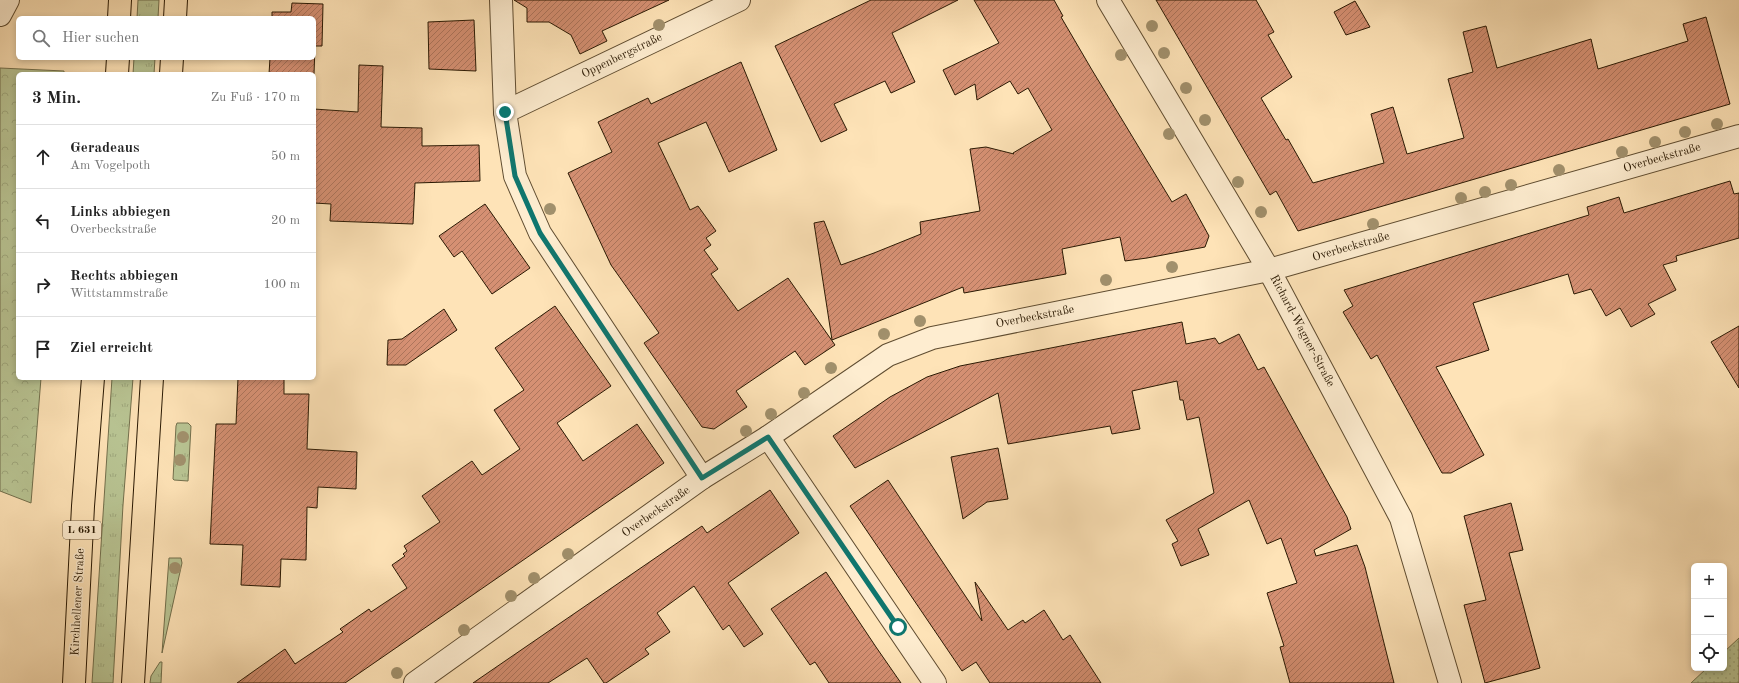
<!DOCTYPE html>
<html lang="de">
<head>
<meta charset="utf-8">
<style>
  body { margin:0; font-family:"Old Standard TT",serif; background:#f2f2f2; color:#222 }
  .controls { position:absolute; right:12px; bottom:12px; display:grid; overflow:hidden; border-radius:6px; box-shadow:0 2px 6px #0003 }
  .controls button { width:36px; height:36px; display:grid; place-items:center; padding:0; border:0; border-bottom:1px solid #e0e0e0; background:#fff; color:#222; font:20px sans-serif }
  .stop { position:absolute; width:12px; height:12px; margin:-9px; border:3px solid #0f766e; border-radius:50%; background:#fff }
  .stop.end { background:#0f766e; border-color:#fff; box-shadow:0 1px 4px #0008 }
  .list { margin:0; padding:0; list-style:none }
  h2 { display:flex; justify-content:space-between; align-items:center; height:52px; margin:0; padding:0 16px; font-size:17px }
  h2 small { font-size:13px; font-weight:400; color:#767676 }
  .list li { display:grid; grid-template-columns:26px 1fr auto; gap:12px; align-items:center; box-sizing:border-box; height:64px; padding:0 16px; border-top:1px solid #e0e0e0 }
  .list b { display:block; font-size:15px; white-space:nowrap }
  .list p { margin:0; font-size:13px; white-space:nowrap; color:#767676 }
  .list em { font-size:13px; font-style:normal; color:#767676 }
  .icon { flex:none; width:22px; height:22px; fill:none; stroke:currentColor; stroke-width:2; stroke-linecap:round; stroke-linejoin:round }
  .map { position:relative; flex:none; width:1739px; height:683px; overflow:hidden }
  .search { position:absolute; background:#fff; box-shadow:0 2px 6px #0003; left:16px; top:16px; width:300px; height:44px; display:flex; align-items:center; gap:10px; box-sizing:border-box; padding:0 14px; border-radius:6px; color:#767676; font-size:15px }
  .panel { position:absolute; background:#fff; box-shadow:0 2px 6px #0003; left:16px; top:72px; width:300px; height:308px; border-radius:6px }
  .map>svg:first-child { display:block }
</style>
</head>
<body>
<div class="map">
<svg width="1739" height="683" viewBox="0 0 1739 683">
  <defs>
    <pattern id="grass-tufts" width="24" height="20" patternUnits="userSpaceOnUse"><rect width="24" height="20" fill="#b9c594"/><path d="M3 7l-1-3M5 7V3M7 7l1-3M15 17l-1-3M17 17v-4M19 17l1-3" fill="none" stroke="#9fa97e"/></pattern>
    <pattern id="forest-crowns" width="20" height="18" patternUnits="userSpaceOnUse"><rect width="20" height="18" fill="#b9c594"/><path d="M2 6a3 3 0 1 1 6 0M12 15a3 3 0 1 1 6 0" fill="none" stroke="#9fa97e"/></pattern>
    <pattern id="park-dots" width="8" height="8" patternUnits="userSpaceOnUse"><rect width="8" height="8" fill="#b9c594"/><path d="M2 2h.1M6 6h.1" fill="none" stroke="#9fa97e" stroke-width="1.8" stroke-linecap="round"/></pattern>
    <pattern id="building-hatch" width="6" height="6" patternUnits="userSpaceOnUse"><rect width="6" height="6" fill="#d59073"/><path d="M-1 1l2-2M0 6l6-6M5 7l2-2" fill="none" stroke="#ad755c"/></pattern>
  </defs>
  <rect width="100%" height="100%" fill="#fee3b7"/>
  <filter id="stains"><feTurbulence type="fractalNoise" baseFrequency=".005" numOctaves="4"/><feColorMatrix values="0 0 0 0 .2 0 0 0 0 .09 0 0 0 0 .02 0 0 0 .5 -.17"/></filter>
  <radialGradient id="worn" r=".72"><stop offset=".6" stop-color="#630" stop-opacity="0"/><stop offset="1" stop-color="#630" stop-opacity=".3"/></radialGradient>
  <!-- grass -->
  <g fill="url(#grass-tufts)" stroke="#726f4c">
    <path d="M138,0H159L158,18H137Z"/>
    <path d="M134,58H155L154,74H133Z"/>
    <path d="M112,378H133L123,505L113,683H92Z"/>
    <path d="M177,423H188L191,426L188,481L174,480L173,479L176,426Z"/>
    <path d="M169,558H181L182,563L162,653Z"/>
    <path d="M160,662H162L161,683H150L151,676Z"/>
  </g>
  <!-- forest -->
  <path fill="url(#forest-crowns)" stroke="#726f4c" d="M0,68L64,71V74H18V378H41L31,503L0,491Z"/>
  <!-- park -->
  <path fill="url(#park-dots)" stroke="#726f4c" d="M1739,638V683H1691L1707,668H1724V652Z"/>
  <!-- building -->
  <g fill="url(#building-hatch)" stroke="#2a1903">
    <path d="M514,0H669L602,31L607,41L580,54L571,35L549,22H527V8Z"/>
    <path d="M871,0H958L892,33L915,82L891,93L885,81L834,104L847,130L821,142L775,46Z"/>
    <path d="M974,0H1054L1063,16L1061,17L1092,70L1172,202L1186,194L1209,236L1205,247L1147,258L1125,261L1120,237L1062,249L1066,274L964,293L963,287L832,340L814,223L824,221L841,265L874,253L921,234L920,222L980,211L970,149L986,147L1014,154L1013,153L1052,130L1028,88L1018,94L1010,81L977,100L975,84L955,95L943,70L999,43Z"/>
    <path d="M1156,0H1256L1274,32L1268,35L1292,77L1261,98L1286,140L1288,139L1313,183L1384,163L1371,114L1393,107L1407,154L1464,138L1448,79L1473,72L1463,32L1486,26L1497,68L1591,39L1598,69L1688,41L1683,24L1706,17L1730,104L1298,231L1276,191L1270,195Z"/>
    <path d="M1355,1L1370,27L1346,35L1334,12Z"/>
    <path d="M292,3L323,4L322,46H315L314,74H269L270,58H314V18H272V12H291Z"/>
    <path d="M474,20L476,71L429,69L428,22Z"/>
    <path d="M741,62L777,150L729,172L706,122L658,143L690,210L698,206L716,231L706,238L711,245L704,250L718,269L711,274L738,311L788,278L835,345L805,365L795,351L736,391L747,407L714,429L702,427L644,343L659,333L611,265L568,173L612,152L598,122L648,98L651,104Z"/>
    <path d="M359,65L383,66L381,127L422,128V146L479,145L480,181L415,183L413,224L330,221L331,204L314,203V109L358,112Z"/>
    <path d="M1730,181L1734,194L1739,193V238L1676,256L1677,261L1663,265L1676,290L1648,304L1655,314L1631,327L1620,308L1606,316L1591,289L1574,294L1568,274L1473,303L1489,350L1436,367L1484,455L1451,473H1442L1377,355L1371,359L1343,312L1353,306L1344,290L1589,215L1587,207L1619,197L1624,213Z"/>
    <path d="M485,204L530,268L492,294L462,251L454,257L439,236Z"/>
    <path d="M555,306L611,386L557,423L583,461L637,424L664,463L345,683H237L285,649L295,664L343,632L340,629L369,609L371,612L407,588L392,565L405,556L403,554L407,551L404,546L440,522L422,496L472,461L482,475L520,449L494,410L524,390L495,348Z"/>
    <path d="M444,309L457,330L406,365H387L388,340L402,339Z"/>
    <path d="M1182,322L1186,344L1215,338L1219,344L1239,334L1258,370L1264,367L1347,517L1351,529L1314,550L1316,556L1357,545L1365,567L1394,683H1290L1280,647L1284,646L1267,593L1297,583L1281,538L1267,544L1249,500L1198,529L1209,555L1181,566L1172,544L1178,541L1166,520L1214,493L1199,417L1187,420L1183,400H1180L1177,381L1132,391L1140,429L1112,434L1110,426L1008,444L998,393L855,468L833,436L890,397L927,377L960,366Z"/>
    <path d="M1739,326V388L1711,342Z"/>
    <path d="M238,378H284V394H309L307,449L357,452L356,489L318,487L317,508L307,507L306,560L281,559L280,587L241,585L243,545L210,544L216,424H236Z"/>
    <path d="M998,448L1008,499L987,502L963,519L951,457Z"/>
    <path d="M888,480L982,621L975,582L1008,630L1023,620L1025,623L1044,610L1063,640L1070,635L1101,683H990L976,662L962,671L850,506Z"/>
    <path d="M770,490L799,533L728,583L763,634L744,647L729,625L723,630L694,586L657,613L670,632L645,649L649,654L606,683H604L587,658L548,683H473L702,526L707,533Z"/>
    <path d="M1511,503L1523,550L1509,553L1540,668L1485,683L1464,605L1486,600L1464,516Z"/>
    <path d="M826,572L876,647L901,683H829L815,662L810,665L771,609Z"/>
  </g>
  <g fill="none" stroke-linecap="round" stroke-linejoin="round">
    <!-- minor casing -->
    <g stroke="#5f4c30" stroke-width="24">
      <g id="minor">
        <path d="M501,0L505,112L515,176L540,233L702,478"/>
        <path d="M1108,0L1269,270L1401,518L1450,683"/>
        <path d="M0,15L8,0"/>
        <path d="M505,112L739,0"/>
        <path d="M768,437L935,683"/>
        <path d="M415,683L702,478L768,437L888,355L932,338L1269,270L1739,136"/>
      </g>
    </g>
    <!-- primary casing -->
    <g stroke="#2a1903" stroke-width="24">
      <g id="primary">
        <path d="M119,18L120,0"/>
        <path d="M175,18L176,0"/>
        <path d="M117,74L118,58"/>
        <path d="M171,74L172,58"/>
        <path d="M74,683L83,506L93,378"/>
        <path d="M133,683L152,378"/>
      </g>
    </g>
    <!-- minor -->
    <use href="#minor" stroke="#feedd0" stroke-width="22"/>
    <!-- primary -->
    <use href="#primary" stroke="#fee3b7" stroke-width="22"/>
  </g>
  <!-- trees -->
  <g fill="#a1906c">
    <circle cx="659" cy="25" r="6"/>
    <circle cx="1152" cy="26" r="6"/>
    <circle cx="1164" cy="53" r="6"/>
    <circle cx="1121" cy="55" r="6"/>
    <circle cx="1186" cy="88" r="6"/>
    <circle cx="1205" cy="120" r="6"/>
    <circle cx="1717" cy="124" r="6"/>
    <circle cx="1685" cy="132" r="6"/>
    <circle cx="1169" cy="134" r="6"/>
    <circle cx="1655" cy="142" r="6"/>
    <circle cx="1622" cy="152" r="6"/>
    <circle cx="1559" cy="170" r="6"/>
    <circle cx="1238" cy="182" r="6"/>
    <circle cx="1511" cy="185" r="6"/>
    <circle cx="1485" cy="192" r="6"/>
    <circle cx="1461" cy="198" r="6"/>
    <circle cx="550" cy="209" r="6"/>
    <circle cx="1261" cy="212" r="6"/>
    <circle cx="1373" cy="224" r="6"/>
    <circle cx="1172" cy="267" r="6"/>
    <circle cx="1106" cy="280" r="6"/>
    <circle cx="920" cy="321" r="6"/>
    <circle cx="884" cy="334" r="6"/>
    <circle cx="831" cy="368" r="6"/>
    <circle cx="804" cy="393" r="6"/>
    <circle cx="771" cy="414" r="6"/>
    <circle cx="746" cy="431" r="6"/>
    <circle cx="183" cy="437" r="6"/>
    <circle cx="180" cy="460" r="6"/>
    <circle cx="568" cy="554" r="6"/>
    <circle cx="175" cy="568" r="6"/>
    <circle cx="534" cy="578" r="6"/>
    <circle cx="511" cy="596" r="6"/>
    <circle cx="464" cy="630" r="6"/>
    <circle cx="397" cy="673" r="6"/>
  </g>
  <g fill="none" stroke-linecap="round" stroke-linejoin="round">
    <!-- route -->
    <path stroke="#0f766e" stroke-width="5" d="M505,112L515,176L540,233L702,478L768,437L898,627"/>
  </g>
  <g text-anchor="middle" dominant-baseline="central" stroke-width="3" stroke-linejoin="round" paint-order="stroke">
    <!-- shield labels -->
    <rect fill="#feedd0" stroke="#6a5940" stroke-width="1" x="63" y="521" width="38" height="18" rx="3"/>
    <g font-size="11" font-weight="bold" fill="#2a1903">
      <text x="82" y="530">L 631</text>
    </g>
    <!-- street labels -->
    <g font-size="12" fill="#2a1903" stroke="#feedd0">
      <text transform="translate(622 56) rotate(-26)">Oppenbergstraße</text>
      <text transform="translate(1662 158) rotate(-16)">Overbeckstraße</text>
      <text transform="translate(1351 247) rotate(-16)">Overbeckstraße</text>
      <text transform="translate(1035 317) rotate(-11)">Overbeckstraße</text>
      <text transform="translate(1302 331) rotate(62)">Richard-Wagner-Straße</text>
      <text transform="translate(656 512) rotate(-35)">Overbeckstraße</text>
      <text transform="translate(78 602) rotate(-87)">Kirchhellener Straße</text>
    </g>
  </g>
  <rect width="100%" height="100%" filter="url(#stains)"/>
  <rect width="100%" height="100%" fill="url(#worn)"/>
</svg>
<div class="controls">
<button>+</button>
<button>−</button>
<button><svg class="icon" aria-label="locate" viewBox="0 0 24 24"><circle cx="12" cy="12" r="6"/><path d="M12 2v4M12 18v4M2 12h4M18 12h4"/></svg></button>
</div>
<div class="stop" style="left:898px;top:627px"></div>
<div class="stop end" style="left:505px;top:112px"></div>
<div class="search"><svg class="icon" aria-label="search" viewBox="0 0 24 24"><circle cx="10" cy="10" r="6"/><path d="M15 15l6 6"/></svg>Hier suchen</div>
<section class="panel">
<h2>3 Min.<small>Zu Fuß · 170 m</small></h2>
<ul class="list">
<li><svg class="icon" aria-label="ahead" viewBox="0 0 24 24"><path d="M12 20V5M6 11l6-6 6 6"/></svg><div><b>Geradeaus</b><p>Am Vogelpoth</p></div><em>50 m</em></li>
<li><svg class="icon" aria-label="left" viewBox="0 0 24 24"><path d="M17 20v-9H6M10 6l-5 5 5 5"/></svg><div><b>Links abbiegen</b><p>Overbeckstraße</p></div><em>20 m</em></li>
<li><svg class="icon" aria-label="right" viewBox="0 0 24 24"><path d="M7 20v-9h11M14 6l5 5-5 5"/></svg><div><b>Rechts abbiegen</b><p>Wittstammstraße</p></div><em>100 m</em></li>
<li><svg class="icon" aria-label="arrive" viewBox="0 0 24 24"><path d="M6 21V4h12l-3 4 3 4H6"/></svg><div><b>Ziel erreicht</b></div></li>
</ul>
</section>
</div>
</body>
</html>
